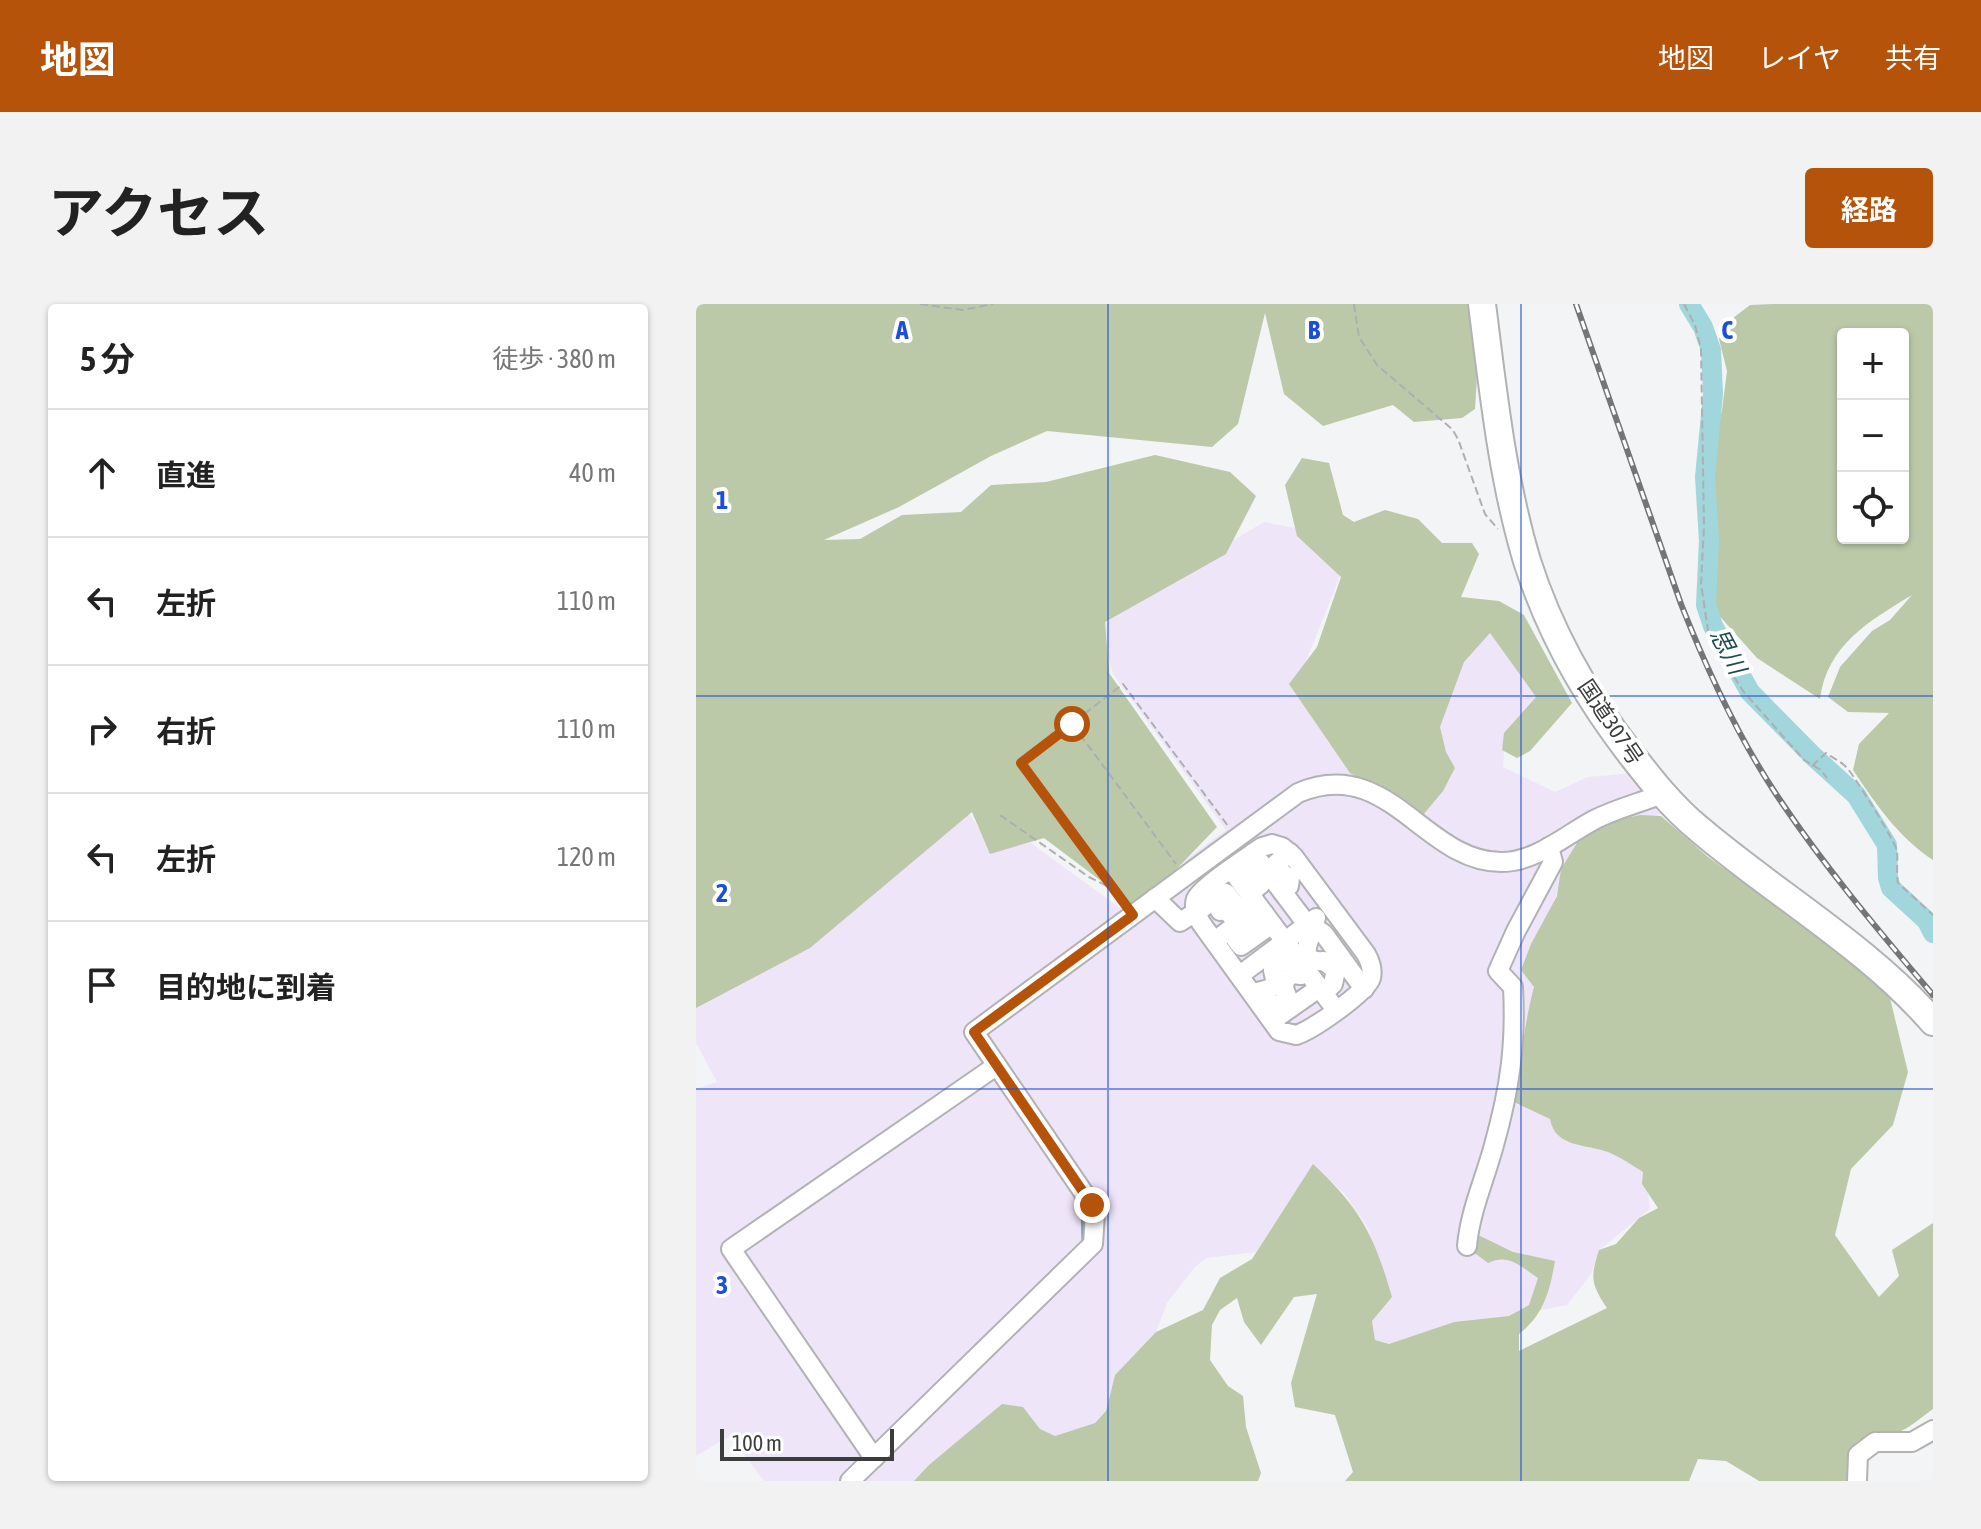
<!DOCTYPE html>
<html lang="ja">
<head>
<meta charset="utf-8">
<style>
  body { margin:0; font-family:"Asap Condensed","Noto Sans JP",sans-serif; background:#f2f2f2; color:#222 }
  .controls { position:absolute; right:24px; top:24px; display:grid; overflow:hidden; border-radius:8px; box-shadow:0 2px 6px #0004 }
  .controls button { width:72px; height:72px; display:grid; place-items:center; padding:0; border:0; border-bottom:2px solid #e0e0e0; background:#fff; color:#222; font:40px sans-serif }
  .scale { position:absolute; left:24px; bottom:20px; width:174px; box-sizing:border-box; padding-left:8px; border:4px solid #3b3c3c; border-top:0; font-size:22px; line-height:28px; white-space:nowrap; color:#3b3c3c; -webkit-text-stroke:6px #fff; paint-order:stroke }
  .stop { position:absolute; width:24px; height:24px; margin:-18px; border:6px solid #b45309; border-radius:50%; background:#fff }
  .stop.end { background:#b45309; border-color:#fff; box-shadow:0 2px 8px #0008 }
  .list { margin:0; padding:0; list-style:none }
  h2 { display:flex; justify-content:space-between; align-items:center; height:104px; margin:0; padding:0 32px; font-size:34px }
  h2 small { font-size:26px; font-weight:400; color:#767676 }
  .list li { display:grid; grid-template-columns:52px 1fr auto; gap:24px; align-items:center; box-sizing:border-box; height:128px; padding:0 32px; border-top:2px solid #e0e0e0 }
  .list b { display:block; font-size:30px; white-space:nowrap }
  .list em { font-size:26px; font-style:normal; color:#767676 }
  .icon { flex:none; width:44px; height:44px; fill:none; stroke:currentColor; stroke-width:2; stroke-linecap:round; stroke-linejoin:round }
  .map { position:relative; flex:none; width:1237px; height:1177px; overflow:hidden; border-radius:8px }
  header { display:flex; align-items:center; gap:48px; box-sizing:border-box; height:112px; padding:0 40px; background:#b45309; color:#fff }
  header strong { font-size:38px }
  nav { display:flex; gap:44px; margin-inline-start:auto; font-size:28px }
  .intro { display:flex; align-items:center; justify-content:space-between; box-sizing:border-box; height:192px; padding:0 48px }
  h1 { margin:0; font-size:56px }
  .button { padding:20px 36px; border-radius:8px; background:#b45309; color:#fff; font-size:28px; font-weight:700 }
  main { display:flex; gap:48px; padding:0 48px }
  aside { flex:1; background:#fff; border-radius:8px; box-shadow:0 2px 6px #0004 }
  .map>svg:first-child { display:block }
</style>
</head>
<body>
<header>
<strong>地図</strong>
<nav><a>地図</a><a>レイヤ</a><a>共有</a></nav>
</header>
<div class="intro"><h1>アクセス</h1><a class="button">経路</a></div>
<main>
<aside>
<h2>5 分<small>徒歩 · 380 m</small></h2>
<ul class="list">
<li><svg class="icon" aria-label="ahead" viewBox="0 0 24 24"><path d="M12 20V5M6 11l6-6 6 6"/></svg><div><b>直進</b></div><em>40 m</em></li>
<li><svg class="icon" aria-label="left" viewBox="0 0 24 24"><path d="M17 20v-9H6M10 6l-5 5 5 5"/></svg><div><b>左折</b></div><em>110 m</em></li>
<li><svg class="icon" aria-label="right" viewBox="0 0 24 24"><path d="M7 20v-9h11M14 6l5 5-5 5"/></svg><div><b>右折</b></div><em>110 m</em></li>
<li><svg class="icon" aria-label="left" viewBox="0 0 24 24"><path d="M17 20v-9H6M10 6l-5 5 5 5"/></svg><div><b>左折</b></div><em>120 m</em></li>
<li><svg class="icon" aria-label="arrive" viewBox="0 0 24 24"><path d="M6 21V4h12l-3 4 3 4H6"/></svg><div><b>目的地に到着</b></div></li>
</ul>
</aside>
<div class="map">
<svg width="1237" height="1177" viewBox="0 0 1237 1177">
  <rect width="100%" height="100%" fill="#f2f4f6"/>
  <!-- industrial -->
  <path fill="#efe5f9" d="M568,218L598,224L646,267L602,377L734,418L762,352L793,322L844,392L809,435L807,463L859,488L892,473L936,469L968,509L890,536L873,558L834,661L840,698L949,862L954,905L903,946L895,970L871,1001L813,1012L758,1018L693,1040L679,1036L676,1017L696,993L671,922L648,889L617,861L560,948L510,954L498,964L471,999L460,1028L419,1071L410,1107L399,1119L359,1132L344,1125L327,1104L228,1177H68L34,1132L0,1152V785L21,778L0,739V699L272,508L298,547L335,539L424,604L530,526L417,370L402,317Z"/>
  <!-- green -->
  <g fill="#bbc9a8" fill-rule="evenodd">
    <path d="M0,0H775L782,56L779,105L766,114L718,118L697,101L627,122L588,90L569,9L542,120L516,143L351,127L295,152L203,203L128,236L164,235L206,211L265,208L295,181L350,178L459,151L534,168L560,192L530,250L409,318L413,369L521,523L469,577L437,601L348,534L294,550L276,508L114,644L0,704Z"/>
    <path d="M1076,0H1237V556C1203,534 1179,499 1157,466L1163,440L1193,409L1152,408L1132,393L1144,363L1176,327L1194,316L1216,291C1173,317 1131,341 1124,395L1061,354L1020,308L1016,276L1018,218L1012,168L1026,106L1031,67L1023,35L1037,14L1054,1ZM1147,30H1207V234H1147Z"/>
    <path d="M606,154L633,159L647,211L658,218L689,206L722,215L746,239H776L783,250L765,293L803,297L828,311L876,399L834,447L821,454L806,446L808,429L840,393L794,329L768,358L744,423L750,448L759,464L747,487L727,511L654,469L593,380L621,343L645,273L601,232L589,181Z"/>
    <path d="M944,511L965,512L1012,553L1160,660L1193,690L1212,768L1197,821L1155,865L1139,931L1183,993L1203,972L1196,946L1237,919V1105C1227,1112 1216,1122 1205,1127C1174,1139 1156,1137 1151,1177H1063L1030,1157L1002,1155L993,1177H649L657,1168L639,1111L599,1103L595,1079L621,990L598,993L565,1041L548,1018L541,994L524,1006L516,1021L514,1056L532,1082L547,1092L550,1123L565,1169L562,1177H218L233,1161L306,1100L327,1103L344,1125L359,1132L399,1119L410,1107L419,1071L460,1028L507,1006L524,974L556,955L617,860C665,905 678,931 696,993L676,1017L679,1036L693,1040L758,1018L813,1012L833,1001L842,974C825,963 813,949 792,959L772,944L780,930L817,948L859,957C854,986 848,1011 823,1030V1047L911,1004C895,980 894,974 903,946L920,940L943,914L962,904L946,880L947,868C936,861 924,853 912,848C891,840 859,844 854,815L816,797C825,759 828,720 838,683L825,666L835,640L861,592L865,565L884,534L916,517Z"/>
  </g>
  <g fill="none" stroke-linecap="round" stroke-linejoin="round">
    <!-- stream -->
    <g stroke="#82a8ac" stroke-width="3">
      <path d="M344,840L369,877"/>
      <path d="M386,903L387,939"/>
    </g>
    <!-- river -->
    <path stroke="#a0d6dc" stroke-width="20" d="M993,0L1007,23L1015,46L1017,90L1009,173L1013,237L1010,301L1017,322L1054,388L1117,452L1160,491L1191,541L1192,574L1195,584L1231,617L1237,629"/>
    <!-- minor casing -->
    <g stroke="#b1b2b4" stroke-width="22">
      <g id="minor">
        <path d="M576,540L586,543L598,553L670,650C674,657 677,665 675,674C671,688 615,727 600,731L583,727L505,619C501,611 497,603 500,595C505,583 553,552 566,543Z"/>
        <path d="M557,549L607,615L628,630L668,685"/>
        <path d="M535,565L640,706"/>
        <path d="M586,587L593,582L594,574L583,567L581,559L594,549"/>
        <path d="M553,590L565,580L555,567L565,559"/>
        <path d="M459,594L484,618L530,589L543,606L558,596"/>
        <path d="M524,607L529,603L544,624L568,609"/>
        <path d="M619,624C611,638 602,659 628,657L640,666L637,680L627,689"/>
        <path d="M524,633L533,626L545,642L576,620"/>
        <path d="M544,671L620,614"/>
        <path d="M557,690C565,685 573,688 580,680L577,666L580,658L594,657L600,653"/>
        <path d="M567,704L587,699L591,692L588,684L589,676L596,670L605,671L611,667"/>
        <path d="M583,712L623,684"/>
        <path d="M771,942C774,907 789,875 798,841C814,784 820,741 817,683L802,667L820,627L857,558L853,543"/>
        <path d="M178,1154L35,945L300,762"/>
        <path d="M154,1177L397,940L399,909L396,901L278,728L602,489C692,450 728,558 805,558C840,558 868,532 898,516C919,505 944,499 966,490"/>
        <path d="M1161,1177L1162,1151L1179,1138H1216L1237,1126"/>
      </g>
    </g>
    <!-- highway casing -->
    <g stroke="#b1b2b4" stroke-width="30">
      <path id="highway" d="M786,0C797,86 806,174 831,257C853,326 890,392 934,449C955,476 976,503 1003,525C1078,589 1173,644 1237,718"/>
    </g>
    <!-- path -->
    <g stroke="#adafb0" stroke-width="2" stroke-dasharray="8 4" stroke-linecap="butt">
      <path d="M224,0L266,6L297,0"/>
      <path d="M658,0L663,33L681,61L756,125L762,135L789,210L802,225"/>
      <path d="M988,0L999,21L1005,45L1008,222L1005,280L1013,333L1047,387L1108,456L1125,466L1131,474"/>
      <path d="M377,421L480,560"/>
      <path d="M1116,462L1130,449C1137,454 1146,458 1151,464C1158,471 1200,539 1201,547C1202,557 1200,568 1202,579L1237,611"/>
      <path d="M304,511L393,573L417,585"/>
      <path d="M427,597L325,459L427,380L532,522"/>
    </g>
    <!-- minor -->
    <use href="#minor" stroke="#fff" stroke-width="18"/>
    <!-- highway -->
    <use href="#highway" stroke="#fff" stroke-width="26"/>
    <!-- rail casing -->
    <g stroke="#747576" stroke-width="6">
      <path id="rail" d="M880,0L985,300C1011,366 1041,431 1080,490C1127,561 1182,626 1237,691"/>
    </g>
    <!-- rail -->
    <use href="#rail" stroke="#fff" stroke-width="3" stroke-dasharray="9" stroke-linecap="butt"/>
  </g>
  <g fill="none" stroke-linecap="round" stroke-linejoin="round">
    <!-- route -->
    <path stroke="#b45309" stroke-width="10" d="M376,420L325,459L437,611L278,728L396,901"/>
  </g>
  <!-- grid -->
  <path fill="none" stroke="#1d4ed8" stroke-width="2" stroke-opacity="0.55" d="M412,0V1177M825,0V1177M0,392H1237M0,785H1237"/>
  <g text-anchor="middle" dominant-baseline="central" stroke-width="8" stroke-linejoin="round" paint-order="stroke">
    <!-- street labels -->
    <g font-size="22" fill="#3b3c3c" stroke="#fff">
      <text transform="translate(915 418) rotate(56)">国道307号</text>
    </g>
    <!-- water labels -->
    <g font-size="24" font-style="italic" fill="#1e4d52" stroke="#fff">
      <text transform="translate(1032 347) rotate(62)">思川</text>
    </g>
  </g>
  <g font-size="26" text-anchor="middle" font-weight="bold" fill="#1d4ed8" stroke="#fff" stroke-width="8" stroke-linejoin="round" paint-order="stroke">
    <text x="206" y="35">A</text>
    <text x="618" y="35">B</text>
    <text x="1031" y="35">C</text>
    <text x="26" y="205">1</text>
    <text x="26" y="598">2</text>
    <text x="26" y="990">3</text>
  </g>
</svg>
<div class="controls">
<button>+</button>
<button>−</button>
<button><svg class="icon" aria-label="locate" viewBox="0 0 24 24"><circle cx="12" cy="12" r="6"/><path d="M12 2v4M12 18v4M2 12h4M18 12h4"/></svg></button>
</div>
<div class="scale">100 m</div>
<div class="stop" style="left:376px;top:420px"></div>
<div class="stop end" style="left:396px;top:901px"></div>
</div>
</main>
</body>
</html>
